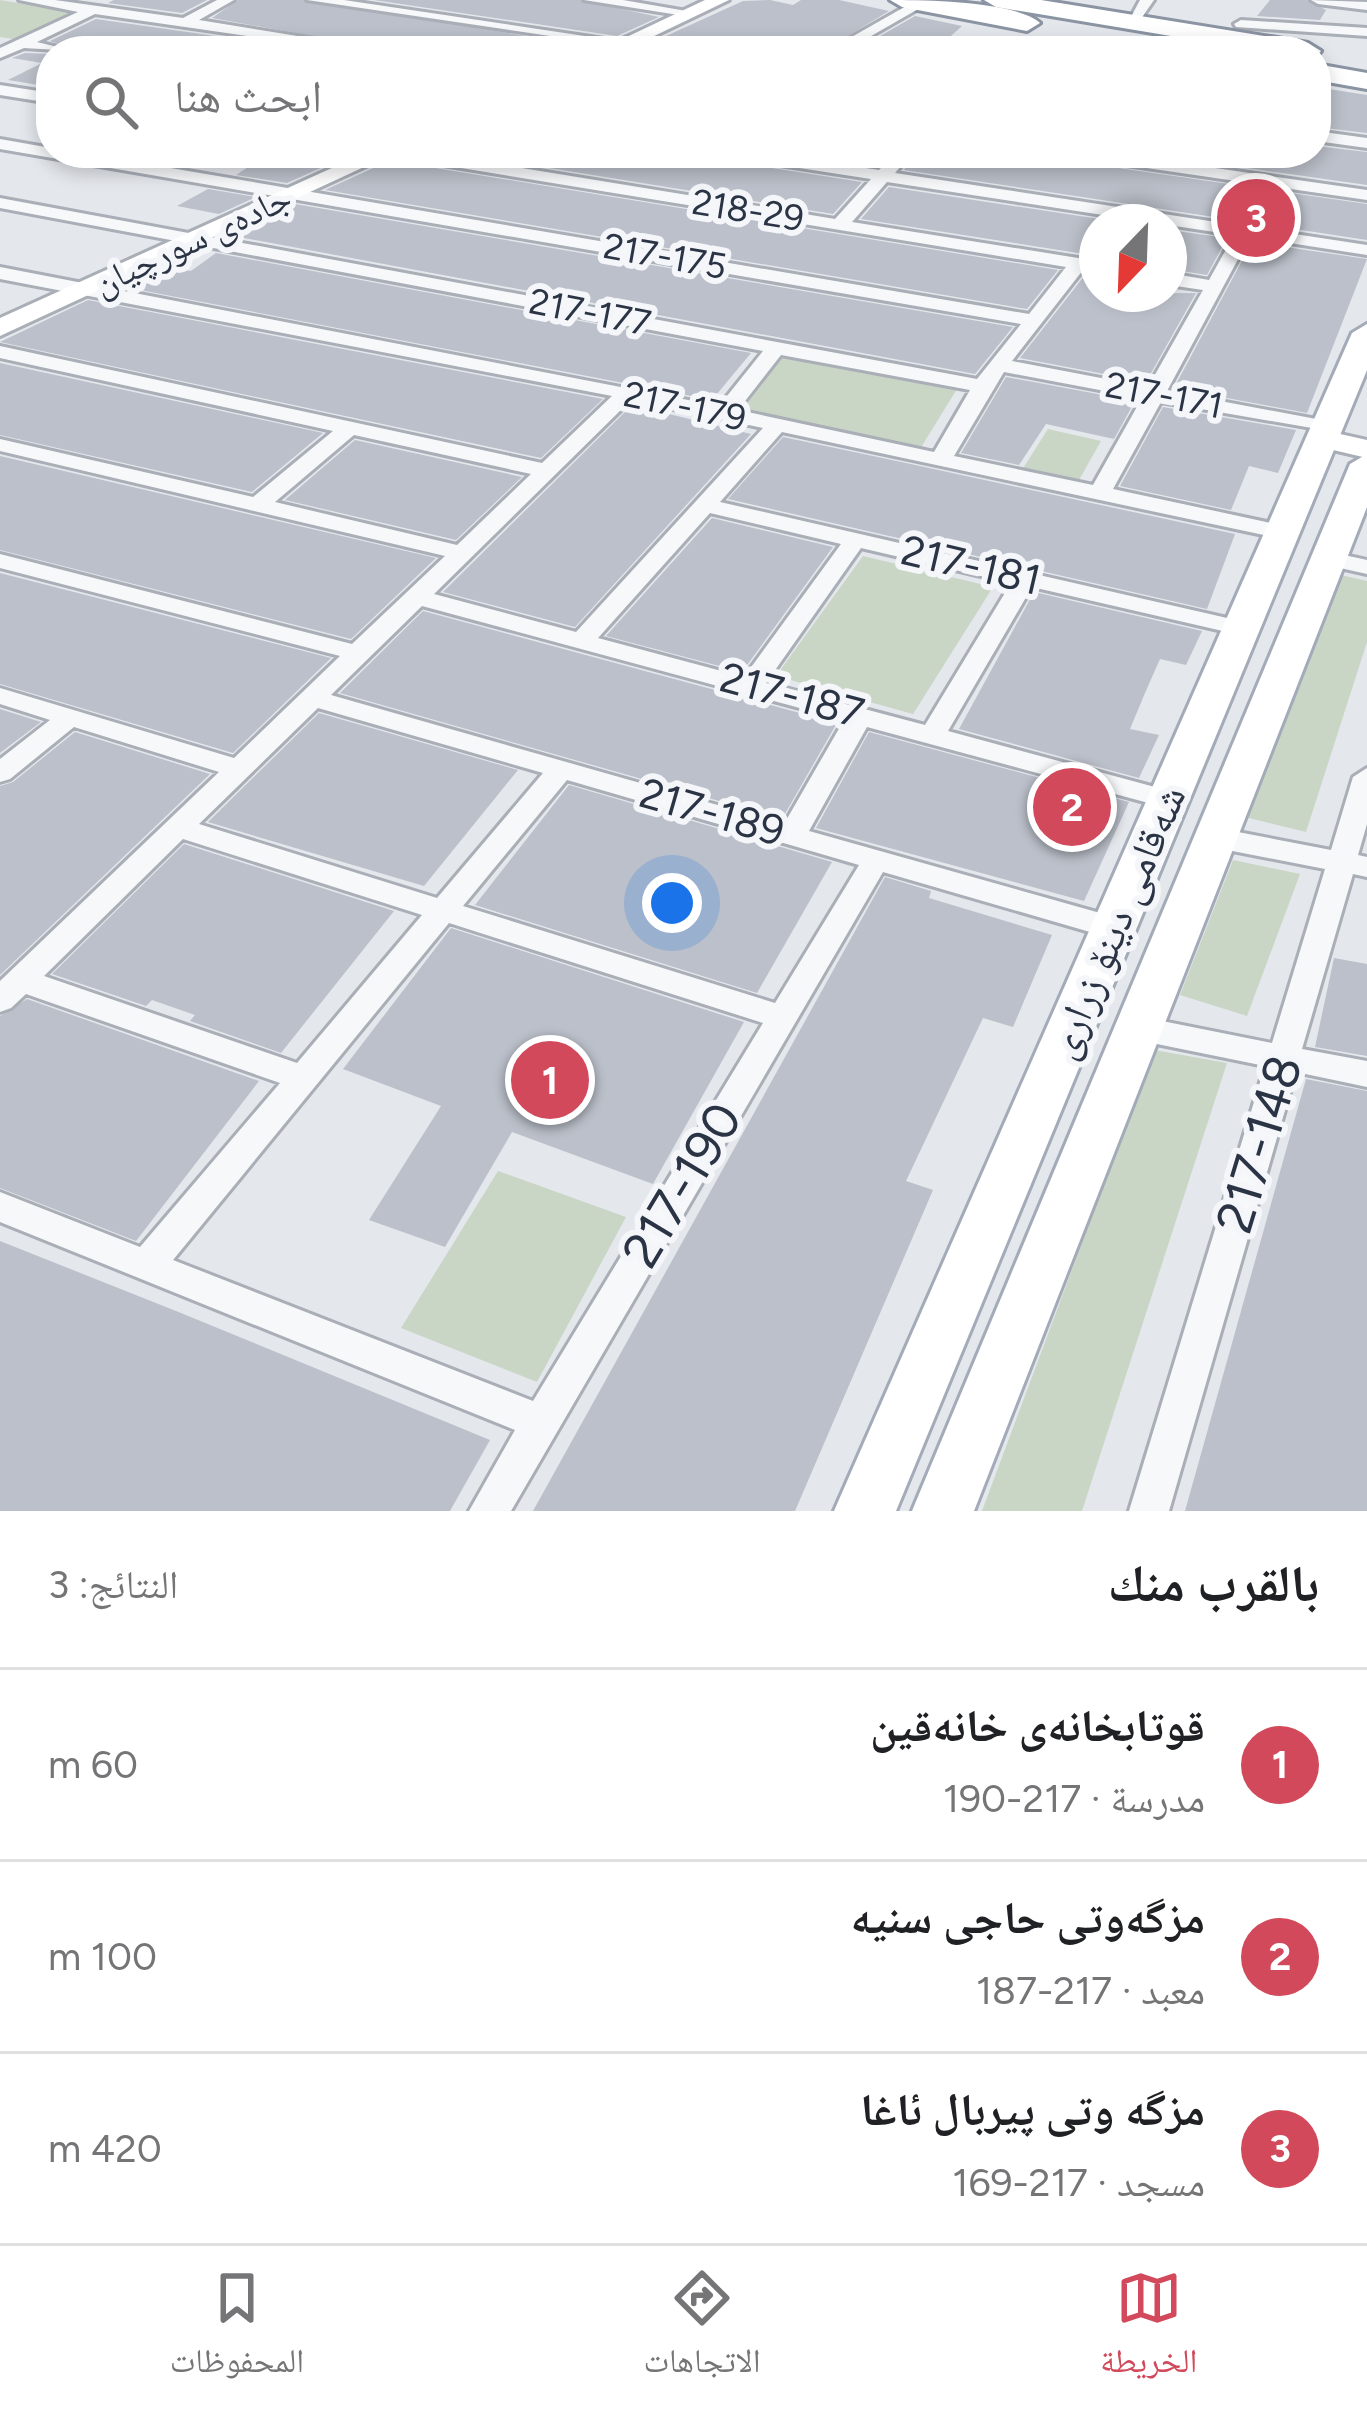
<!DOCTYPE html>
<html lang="ar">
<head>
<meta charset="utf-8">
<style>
  body { margin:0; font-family:Figtree,"Noto Naskh Arabic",sans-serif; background:#f2f2f2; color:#202124; direction:rtl }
  .compass { position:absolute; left:1079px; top:204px; width:108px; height:108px; border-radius:50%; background:#fff; box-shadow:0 6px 18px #0003; rotate:203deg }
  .you { position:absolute; left:672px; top:903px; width:42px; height:42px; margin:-30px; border:9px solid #fff; border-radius:50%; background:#1a73e8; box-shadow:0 0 0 18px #1a73e833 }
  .badge { display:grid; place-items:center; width:78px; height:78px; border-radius:50%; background:#d1495b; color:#fff; font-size:39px; font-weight:700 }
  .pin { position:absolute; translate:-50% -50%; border:6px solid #fff; box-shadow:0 3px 12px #0006 }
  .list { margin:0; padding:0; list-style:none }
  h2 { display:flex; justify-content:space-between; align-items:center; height:156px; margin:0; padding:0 48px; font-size:51px }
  h2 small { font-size:39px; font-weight:400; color:#757577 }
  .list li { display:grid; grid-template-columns:78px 1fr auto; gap:36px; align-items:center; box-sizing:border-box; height:192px; padding:0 48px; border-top:3px solid #e0e0e0 }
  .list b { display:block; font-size:45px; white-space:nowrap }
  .list p { margin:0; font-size:39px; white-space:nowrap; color:#757577 }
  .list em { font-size:39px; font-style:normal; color:#757577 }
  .icon { flex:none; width:66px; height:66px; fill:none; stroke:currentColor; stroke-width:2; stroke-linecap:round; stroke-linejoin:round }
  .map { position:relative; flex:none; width:1367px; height:1511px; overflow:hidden; direction:ltr }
  .search { position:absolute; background:#fff; box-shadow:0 6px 18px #0003; left:36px; right:36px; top:36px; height:132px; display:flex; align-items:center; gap:30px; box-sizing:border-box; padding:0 42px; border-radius:48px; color:#757577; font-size:45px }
  .sheet { height:732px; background:#fff }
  nav { display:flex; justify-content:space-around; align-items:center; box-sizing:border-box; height:168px; border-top:3px solid #e0e0e0; background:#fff; font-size:33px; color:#757577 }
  nav a { display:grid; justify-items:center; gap:6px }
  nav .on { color:#d1495b }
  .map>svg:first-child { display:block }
</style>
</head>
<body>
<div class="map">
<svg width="1367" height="1511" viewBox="0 0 1367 1511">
  <rect width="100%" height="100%" fill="#e4e7ec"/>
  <!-- green -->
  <g fill="#c9d6c5">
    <path d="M0,0L73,12L13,39L0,37Z"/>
    <path d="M784,355L957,389L920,449L739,412Z"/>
    <path d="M1048,429L1101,441L1079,480L1022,470Z"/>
    <path d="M863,556L993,587L913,714L776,676Z"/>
    <path d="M1336,574L1367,581V642L1306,832L1245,817Z"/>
    <path d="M1233,860L1300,874L1247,1016L1180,995Z"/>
    <path d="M1154,1050L1227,1063L1082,1511H982Z"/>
    <path d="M498,1171L626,1217L537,1382L401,1328Z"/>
  </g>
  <!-- building -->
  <g fill="#bbc0ca">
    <path d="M114,0H207L182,13L108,3Z"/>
    <path d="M238,0H303L595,47L394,51L212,18Z"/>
    <path d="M374,0H580L659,17L617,36Z"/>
    <path d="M770,0L793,5L801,0H839L889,11L823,51H633L743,1Z"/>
    <path d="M1270,0H1307L1326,10L1320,20L1257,16Z"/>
    <path d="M915,16L962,26L934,51H854Z"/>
    <path d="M96,19L320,51H78L50,41Z"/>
    <path d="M25,53L51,54V87L8,80L42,63L12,58Z"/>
    <path d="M1316,87L1367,95V133L1316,127Z"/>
    <path d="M1316,146L1367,152V185L1143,153H1316Z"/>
    <path d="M299,153H354L287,183L236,175L263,157L287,161Z"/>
    <path d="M458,153H722L733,162L862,182L833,214Z"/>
    <path d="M916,153H1066L1077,162L1367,204V240L904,170Z"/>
    <path d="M393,159L399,162L1058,270L1027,309L325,190Z"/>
    <path d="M889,187L1119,222H1097V256L861,219Z"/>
    <path d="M208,189L256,197L219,214L177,206Z"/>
    <path d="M295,204L1013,327L975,374L228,235Z"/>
    <path d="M1169,230L1227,238L1207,275L1169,269Z"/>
    <path d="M1252,242L1367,259L1307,413L1174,388Z"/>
    <path d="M216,253L751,353L712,400L119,286L161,266L191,271Z"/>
    <path d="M1085,275L1097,277V294L1196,293L1146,382L1020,358Z"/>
    <path d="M88,300L603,399L541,458L0,342Z"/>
    <path d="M0,363L323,433L252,492L0,435Z"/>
    <path d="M1006,377L1135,401L1114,439L1046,424L1019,465L961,453Z"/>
    <path d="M632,405L751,434L575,627L443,592Z"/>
    <path d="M1163,407L1296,430L1278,473L1249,466L1231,510L1120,486Z"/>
    <path d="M783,437L906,463L1235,534L1207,609L728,499Z"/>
    <path d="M355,440L522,477L456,540L285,500Z"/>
    <path d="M0,456L436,558L351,639L0,550Z"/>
    <path d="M712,518L833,547L742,672L606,636Z"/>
    <path d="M0,573L331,658L233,753L0,684Z"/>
    <path d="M1034,592L1202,631L1186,665L1160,659L1145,693L1130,729L1159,735L1139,778L959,729Z"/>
    <path d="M423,611L837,723L782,819L340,693Z"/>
    <path d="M0,709L41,722L0,753Z"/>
    <path d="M319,713L518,770L424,886L208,822Z"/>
    <path d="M75,732L210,774L0,975V786L13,782Z"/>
    <path d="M869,732L1129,802L1084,901L816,828Z"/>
    <path d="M569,785L832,862L757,993L475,905Z"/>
    <path d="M184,844L394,911L281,1053L190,1021L195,1015L152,1000L146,1006L52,974Z"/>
    <path d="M885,877L931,891L929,898L1052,935L1013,1027L983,1018L906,1181L933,1190L795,1511H533Z"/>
    <path d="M451,928L744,1022L653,1184L512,1132L445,1247L369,1220L441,1106L343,1069Z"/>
    <path d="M1334,958L1367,964V1056L1315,1047Z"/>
    <path d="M27,999L259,1081L136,1241L0,1188V1016Z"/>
    <path d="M1306,1079L1367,1091V1511H1185Z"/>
    <path d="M0,1241L176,1311L490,1440L450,1511H0Z"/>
  </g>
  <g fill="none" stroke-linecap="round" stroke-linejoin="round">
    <!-- street casing -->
    <g stroke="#a9aeb7" stroke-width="6">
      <g id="street">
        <path d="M19,0H55L183,18L217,0H234L199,20L390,51H352L95,14L37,42L74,51L24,48L0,58V48L78,12Z"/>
        <path d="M307,0H344L631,43L624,47Z"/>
        <path d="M584,0H623L698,13L691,17Z"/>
        <path d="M1140,0H1154L1136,26H1126Z"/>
        <path d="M1311,0L1367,2V10L1318,4Z"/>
        <path d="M915,1L927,4L845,51H827Z"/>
        <path d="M1241,20L1367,28V36L1236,27L1234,24Z"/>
        <path d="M0,85L51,93V103L0,95Z"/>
        <path d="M1316,131L1367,138V148L1316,141Z"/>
        <path d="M0,139L51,148V153H82L1029,314L1066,267L400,158L392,153H430L835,219L871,179L734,158L726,153H766L879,170L895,153H912L895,173L1367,245V255L1250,237L1167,391L1327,421L1335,422V432L1161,402L1113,489L1290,527L1294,532L1290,537L1282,539L782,432L720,502L1249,623L1252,628L1240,635L1032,587L948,731L1177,793L1181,799L1167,808L867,727L809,831L1125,920L1129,928L1125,936L1114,939L883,872L511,1511H469L515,1430L0,1222V1192L140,1247L280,1083L26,994L11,1008L0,1012V981L219,772L74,727L10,779L0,782V759L50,720L0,704V688L234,758L340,656L0,568V554L352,644L445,556L0,451V439L253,497L333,431L0,358V346L542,463L612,396L0,279V267L719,406L763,351L0,208V198L977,379L1021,324L0,149ZM887,182L1234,235L1209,280L1169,273V285L1203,290L1148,387L1012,361L1083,270L1097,273V261L852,222ZM781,355L970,390L934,452L738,410ZM1004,372L1142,398L1093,485L954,456ZM631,400L763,428L576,632L434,594ZM354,435L531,474L457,545L275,502ZM710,513L841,544L744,677L598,638ZM861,548L1011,583L925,725L766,683ZM422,606L844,720L784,824L331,695ZM318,708L543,773L437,898L199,824ZM567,780L859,865L775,1003L463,906ZM183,839L422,915L297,1063L44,976ZM449,923L763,1023L533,1401L173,1260Z"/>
        <path d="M1070,153H1112L1367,190V200L1078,158Z"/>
        <path d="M1326,551L1367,560V574L1318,563L1314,558Z"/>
        <path d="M1367,768V824L1358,855L1367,857V877L1353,874L1302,1049L1367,1061V1087L1296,1072L1169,1511H1129L1265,1066L1142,1041L1131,1038L1126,1029L1131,1020L1142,1017L1272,1043L1325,869L1217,848L1203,838L1217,828L1331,850L1353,777Z"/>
      </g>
    </g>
    <!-- secondary casing -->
    <g stroke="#a9aeb7" stroke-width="6">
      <g id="secondary">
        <path d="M705,0H729L623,51H597Z"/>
        <path d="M365,153H394L0,336V318Z"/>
        <path d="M1322,430L1367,440V458L1312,445L1308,439Z"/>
      </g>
    </g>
    <!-- primary casing -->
    <g stroke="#a3abb8" stroke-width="6">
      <g id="primary">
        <path d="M1367,324V370L896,1511H834L1352,333Z"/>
        <path d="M1367,454V507L974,1511H912L1350,464Z"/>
      </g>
    </g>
    <!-- highway casing -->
    <g stroke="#8b94a3" stroke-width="6">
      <g id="highway">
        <path d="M890,0C925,0 1015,1 1040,23L1027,31L902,7Z"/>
        <path d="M984,0H1041L1308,43L1321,51L1316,57V51H1261L996,7Z"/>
        <path d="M1316,64L1367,73V89L1316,80Z"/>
      </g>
    </g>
    <!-- street -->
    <use href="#street" fill="#f7f8fa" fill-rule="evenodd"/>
    <!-- secondary -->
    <use href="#secondary" fill="#fff" fill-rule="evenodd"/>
    <!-- primary -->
    <use href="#primary" fill="#fff" fill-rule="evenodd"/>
    <!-- highway -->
    <use href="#highway" fill="#fff" fill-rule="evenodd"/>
  </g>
  <g text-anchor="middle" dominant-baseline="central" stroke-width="12" stroke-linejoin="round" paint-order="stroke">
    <!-- far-street labels -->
    <g font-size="36" fill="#2b3445" stroke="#f4f6f9">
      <text transform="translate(748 210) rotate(9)">218-29</text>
      <text transform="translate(192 240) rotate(-25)">جادەی سورچیان</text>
      <text transform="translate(665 256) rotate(10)">217-175</text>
      <text transform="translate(590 312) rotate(11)">217-177</text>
      <text transform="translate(1164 395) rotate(11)">217-171</text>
      <text transform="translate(685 406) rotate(12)">217-179</text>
    </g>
    <!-- street labels -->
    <g font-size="42" fill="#2b3445" stroke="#f4f6f9">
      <text transform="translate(971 565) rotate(13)">217-181</text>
      <text transform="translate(792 695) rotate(15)">217-187</text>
      <text transform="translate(712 812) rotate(16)">217-189</text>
      <text transform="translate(1116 922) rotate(-67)">شەقامی دینۆ زراری</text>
    </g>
    <!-- near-street labels -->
    <g font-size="51" fill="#2b3445" stroke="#f4f6f9">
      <text transform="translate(1259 1144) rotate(-73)">217-148</text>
      <text transform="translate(682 1185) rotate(-59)">217-190</text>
    </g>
  </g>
</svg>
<svg class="compass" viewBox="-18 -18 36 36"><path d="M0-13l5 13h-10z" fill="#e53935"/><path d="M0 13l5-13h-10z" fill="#757577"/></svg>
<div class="you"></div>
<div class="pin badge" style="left:550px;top:1080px">1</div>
<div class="pin badge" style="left:1072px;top:807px">2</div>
<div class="pin badge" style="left:1256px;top:218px">3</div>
<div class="search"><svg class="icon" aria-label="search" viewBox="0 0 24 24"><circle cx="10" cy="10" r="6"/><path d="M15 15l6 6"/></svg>ابحث هنا</div>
</div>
<section class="sheet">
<h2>بالقرب منك<small>النتائج: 3</small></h2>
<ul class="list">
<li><span class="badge">1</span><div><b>قوتابخانەی خانەقین</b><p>مدرسة · 217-190</p></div><em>60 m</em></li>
<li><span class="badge">2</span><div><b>مزگەوتی حاجی سنیە</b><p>معبد · 217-187</p></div><em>100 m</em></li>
<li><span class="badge">3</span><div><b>مزگه وتى پيربال ئاغا</b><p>مسجد · 217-169</p></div><em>420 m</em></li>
</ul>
</section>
<nav>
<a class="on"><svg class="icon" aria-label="map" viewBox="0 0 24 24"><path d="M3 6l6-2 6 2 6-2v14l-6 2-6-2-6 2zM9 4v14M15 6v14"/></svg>الخريطة</a>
<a><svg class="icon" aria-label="directions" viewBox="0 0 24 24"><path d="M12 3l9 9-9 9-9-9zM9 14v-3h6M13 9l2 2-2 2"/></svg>الاتجاهات</a>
<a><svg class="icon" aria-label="saved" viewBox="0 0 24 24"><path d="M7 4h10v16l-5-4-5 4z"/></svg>المحفوظات</a>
</nav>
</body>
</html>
